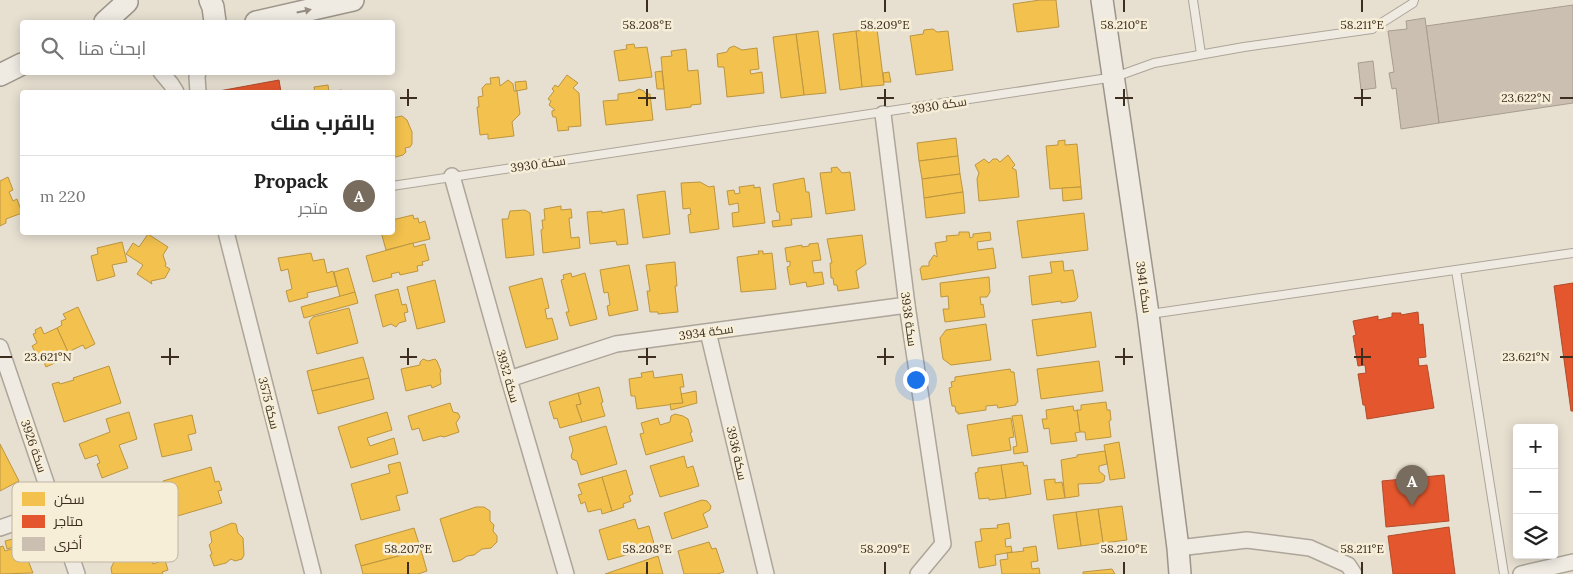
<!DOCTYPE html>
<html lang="ar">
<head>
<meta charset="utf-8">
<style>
  body { margin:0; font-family:Lora,Cairo,serif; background:#f6f6f6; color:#222; direction:rtl }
  .controls { position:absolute; right:15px; bottom:15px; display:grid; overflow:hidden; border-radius:5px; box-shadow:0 2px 12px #0003 }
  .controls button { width:45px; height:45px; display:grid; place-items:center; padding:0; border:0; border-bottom:1px solid #e0e0e0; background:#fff; color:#222; font:25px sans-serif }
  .you { position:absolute; left:915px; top:379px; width:18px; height:18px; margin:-12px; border:4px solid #fff; border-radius:50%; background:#1a73e8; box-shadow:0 0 0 8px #1a73e833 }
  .badge { display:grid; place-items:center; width:32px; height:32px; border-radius:50%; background:#786c5e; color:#fff; font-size:16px; font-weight:700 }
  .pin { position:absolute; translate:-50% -41px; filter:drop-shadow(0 1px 2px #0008) }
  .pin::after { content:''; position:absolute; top:26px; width:18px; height:15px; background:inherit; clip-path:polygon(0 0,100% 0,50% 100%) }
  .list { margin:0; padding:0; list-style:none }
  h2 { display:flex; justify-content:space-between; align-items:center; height:65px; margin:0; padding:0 20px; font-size:21px }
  h2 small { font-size:16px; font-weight:400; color:#767676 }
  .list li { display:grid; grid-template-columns:32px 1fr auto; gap:15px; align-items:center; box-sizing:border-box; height:80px; padding:0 20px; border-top:1px solid #e0e0e0 }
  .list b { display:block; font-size:19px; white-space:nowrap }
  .list p { margin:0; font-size:16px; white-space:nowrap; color:#767676 }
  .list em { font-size:16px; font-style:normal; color:#767676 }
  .icon { flex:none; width:28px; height:28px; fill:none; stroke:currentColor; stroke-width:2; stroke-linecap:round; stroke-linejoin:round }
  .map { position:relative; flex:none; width:1573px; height:574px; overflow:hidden; direction:ltr }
  .search { position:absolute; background:#fff; box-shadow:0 2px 12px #0003; left:20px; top:20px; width:375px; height:55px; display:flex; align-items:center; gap:12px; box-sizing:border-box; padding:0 18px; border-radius:5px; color:#767676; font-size:19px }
  .panel { position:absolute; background:#fff; box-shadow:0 2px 12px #0003; left:20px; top:90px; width:375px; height:145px; border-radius:5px; direction:rtl }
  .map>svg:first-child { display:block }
</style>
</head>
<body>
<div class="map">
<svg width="1573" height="574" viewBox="0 0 1573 574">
  <rect width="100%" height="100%" fill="#e7e0d1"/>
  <!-- homes -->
  <g fill="#f2c14e" stroke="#bc9540">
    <path d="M1040,0H1056L1059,27L1017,32L1013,4Z"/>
    <path d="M877,29L884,85L862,87L856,31Z"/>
    <path d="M933,29L937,32L948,31L953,70L916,75L910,36L923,34L924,30Z"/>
    <path d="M818,31L826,93L804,95L796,34Z"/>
    <path d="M856,31L862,87L840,90L833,34Z"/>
    <path d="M796,34L804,95L781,98L773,37Z"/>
    <path d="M634,44L635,48L647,47L652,77L619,81L614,51L627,49L626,45Z"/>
    <path d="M734,46L742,50L757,48L759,69L750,70L751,74L762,72L764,93L727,97L724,67H718L717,54L727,52L729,48Z"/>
    <path d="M686,49L688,71L698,70L701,104L691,105V107L666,110L661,57L672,56L671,51Z"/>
    <path d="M662,71L664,89H657L655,72Z"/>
    <path d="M889,72L891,82H884L883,73Z"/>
    <path d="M567,75L578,83L573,88L579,93L581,126L568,127L569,130L558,131L556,117H553L552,114V111L555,110L549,105L551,101L548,99L554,91L552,89L555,85L558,87Z"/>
    <path d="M499,77L500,86L508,80L513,84L514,91H517L520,114L512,122L514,136L488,139V134L480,135L477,107H479L478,97L483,96L482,88L486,84H491L490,78Z"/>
    <path d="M526,81L527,89L516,91L515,82Z"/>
    <path d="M328,85L329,92L342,90L343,92H315L314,87Z"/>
    <path d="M639,89L644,91L646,94H650L653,120L606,125L603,101L618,100V94L634,92Z"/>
    <path d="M402,116L407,120L412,132V144L410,147L405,148L406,152L403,155L392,158V118Z"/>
    <path d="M956,138L958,156L919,161L917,143Z"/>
    <path d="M1065,140V145L1077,144L1081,187L1050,189L1046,146L1058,145V141Z"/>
    <path d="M1008,155L1015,165L1012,168L1016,170L1019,197L979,201L977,179L979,173L975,165L984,159L989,163L993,159H997L1000,162Z"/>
    <path d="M958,156L960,174L922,179L919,161Z"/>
    <path d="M837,167L842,173L850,172L855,210L826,214L820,173L832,172L831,168Z"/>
    <path d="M960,174L963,192L924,198L922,179Z"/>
    <path d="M8,177L13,190L9,192L13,201L17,199L22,213L6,219V223L0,226V181Z"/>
    <path d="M804,178L806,192H809L812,217L791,219L792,225L773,227L772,221L780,220L779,212H777L773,184Z"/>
    <path d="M700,182L709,187L714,186L719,229L690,233L688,215L691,214L690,208L683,209L681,183Z"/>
    <path d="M754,185V188L760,187L765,223L733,227L732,213L739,212L738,203L729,205L727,191L734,190L735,194L740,193L739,187Z"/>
    <path d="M1081,187L1082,199L1063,201L1062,188Z"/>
    <path d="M665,191L670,234L643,238L637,195Z"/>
    <path d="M963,192L965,213L926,218L924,198Z"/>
    <path d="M561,206V210L571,209L572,218H569L571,238L579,237L580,248L543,253L541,230L543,229L542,220H545L544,209Z"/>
    <path d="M624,209L628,244L617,245L616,241L590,244L587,212L602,211V213Z"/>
    <path d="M525,210L530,213L534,255L506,258L502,219H508L510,211Z"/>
    <path d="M1084,213L1088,250L1022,258L1017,221Z"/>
    <path d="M413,215L414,219L418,218L419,223L425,221L430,239L386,250L381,232H392V220Z"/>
    <path d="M959,232H969L970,238L973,237V234L990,232L991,240L977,242L978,250L993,248L996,268L922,280L920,269L922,266H929V262L934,255L937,257V255L935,243L947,241L946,236L959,235Z"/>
    <path d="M148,234L168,247L163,255L166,264L165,266L170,269L165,278L151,281L152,284L137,274L143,265L126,254L133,243L139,247Z"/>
    <path d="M862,235L866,264L856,271L859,288L838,291L837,285H834L833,278H831L830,263H832L827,239Z"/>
    <path d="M122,242L127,262L112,265L115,276L97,281L91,256L98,254L97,248Z"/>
    <path d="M413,243L414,247L425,244L429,260L422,262L423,265L417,266L418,271L400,275L399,272L391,274L392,277L373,282L366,256Z"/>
    <path d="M818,243L821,260L812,261L814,273L822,272L824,284L807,287L806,282L790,285L787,267L790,266V261L787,262L785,248L802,245V247L809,246V244Z"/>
    <path d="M758,251H763V254L772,253L776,289L741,292L737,257L759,254Z"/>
    <path d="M311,253L313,261L324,259L327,273L333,271L337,286L307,293L308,297L289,302L286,291L292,289L288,269L281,271L278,258Z"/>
    <path d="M1063,261L1064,271L1073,270L1078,297L1075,301L1061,303V301L1032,305L1029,276L1052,273L1050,262Z"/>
    <path d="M675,262L677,286H675L678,312L658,314V312H650L647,291H650L646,265Z"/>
    <path d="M629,265L638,310L609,316L607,306L610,305L608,292L604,293L600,270Z"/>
    <path d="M348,268L355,292L340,297L334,272Z"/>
    <path d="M571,273L572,277L585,273L597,319L570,326L566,312H569L561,280L564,279L563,275Z"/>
    <path d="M989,277L990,292L987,297H980L981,305L983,304L985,317L945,322L943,309H949L948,296L941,297L940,283Z"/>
    <path d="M542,278L549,308L545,309L547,319L552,318L558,339L526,348L509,287Z"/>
    <path d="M435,280L445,322L417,329L407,287Z"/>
    <path d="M398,289L402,305L406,304L408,312L404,313L406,321L399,323L396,327L391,324L383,327L375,295Z"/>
    <path d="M355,292L358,303L304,318L301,307Z"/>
    <path d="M78,307L95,344L85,349L83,345L68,352L57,328L62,325L61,321L66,319L63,314Z"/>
    <path d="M349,308L358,343L317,354L309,322L313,317Z"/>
    <path d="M1091,312L1096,347L1037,356L1032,320Z"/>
    <path d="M986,324L991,360L951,365L943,359L940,338L946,330Z"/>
    <path d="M41,327L44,334L57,328L68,352L57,357L59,361L46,367L40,353L36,354L32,346L37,343L33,334L36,333L35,330Z"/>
    <path d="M363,357L369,378L312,391L307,371Z"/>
    <path d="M423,359L428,361L435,359L437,361L441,371L440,373L441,384L432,388L431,385L406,391L401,369L420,365V362Z"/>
    <path d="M1099,361L1103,391L1041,399L1037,369Z"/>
    <path d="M109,366L121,403L64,422L52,384L59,382L60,384L74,380L73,378Z"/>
    <path d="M1010,369L1011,372H1014L1018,402L1016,403V405L998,408L997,405L986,406V410L958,414V412H956L955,406H952L949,388L952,387L951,382L955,381V377Z"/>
    <path d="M653,371L654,378L682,374L684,387H680L683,403L637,409L635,396H631L629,379L642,377L641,373Z"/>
    <path d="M369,378L374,399L318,414L312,391Z"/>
    <path d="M599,387L603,402L601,403L605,416L582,422L576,405L581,404L578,393Z"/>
    <path d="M696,391L697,403L671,410L670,404L683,403L681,394Z"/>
    <path d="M578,393L581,404L576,405L582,422L560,428L557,418L554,419L549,402Z"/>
    <path d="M1106,402L1107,410H1110L1111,420L1109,421L1111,437L1086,440L1085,432H1080L1077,410H1081V405Z"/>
    <path d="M450,403L453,412L458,413L460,417L456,423L459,432L444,437L441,436L423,441L419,428L412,430L408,416Z"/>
    <path d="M1073,406L1074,411L1077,410L1080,432L1075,433L1077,441L1051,444L1049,428L1044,429L1042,419H1047L1046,410Z"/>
    <path d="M129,412L137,439L119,445L128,468L102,478L97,464L100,463L97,455L85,459L79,444L110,432L106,419Z"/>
    <path d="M387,412L392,430L367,438L370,446L394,438L398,454L351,468L338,427Z"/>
    <path d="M675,414L683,416L688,419L692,432L690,433L693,441L646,455L640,434L644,433L641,423L658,418L660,425L670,422L671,416Z"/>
    <path d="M192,415L196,433L188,435L192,450L162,457L154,424Z"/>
    <path d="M1022,415L1028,452L1014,454L1013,447L1017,446L1012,416Z"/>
    <path d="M1011,418L1014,437L1009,438L1011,450L972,456L967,425Z"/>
    <path d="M606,426L617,464L581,475L577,461L572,459L571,456L573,450L569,437Z"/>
    <path d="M1119,442L1125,478L1110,480L1104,445Z"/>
    <path d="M0,444L19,481L0,491Z"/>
    <path d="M1105,451L1107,464L1099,466V471L1105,476L1104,481L1100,483L1078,484L1079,496L1065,498L1061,460L1077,457V455Z"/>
    <path d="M684,456L687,468L693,466L699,486L660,497L650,466Z"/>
    <path d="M400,462L408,493L396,496L400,510L361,520L351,484L390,473L388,465Z"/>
    <path d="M1023,462L1024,466L1027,465L1031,494L1006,498L1001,465Z"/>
    <path d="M1001,465L1006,498L989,500V498L979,499L975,473L978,472V468Z"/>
    <path d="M211,467L215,482L219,481L222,490L218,491L222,503L174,517L163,481Z"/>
    <path d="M626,470L633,494L629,496L631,501L623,504L624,507L612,511L602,477Z"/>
    <path d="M602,477L612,511L602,514L601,509L588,512L585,502L581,504L578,495L582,494L578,484Z"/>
    <path d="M1055,479V483L1062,482L1065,498L1047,500L1044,480Z"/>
    <path d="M702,500L707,501L711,506L710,510L703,514L708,527L672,539L664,513Z"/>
    <path d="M1122,506L1127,540L1103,543L1098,509Z"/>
    <path d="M476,507H484L490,511V521L494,525L493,531L497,536V542L491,548L482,549L474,555L467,556L461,560L453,562L440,519Z"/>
    <path d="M1098,509L1103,543L1081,546L1076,512Z"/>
    <path d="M1076,512L1081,546L1058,549L1053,515Z"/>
    <path d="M635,519L638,529L649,526L655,547L608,560L599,530Z"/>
    <path d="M232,523L236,524L238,533L243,538L244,555L242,559L235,561L231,559L226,563L214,566L210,555L212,554L209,545L212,542L210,532Z"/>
    <path d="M1009,523L1011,538L1005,539L1006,547L1011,546L1012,552L995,555L996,565L979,568L975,542L982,541L980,529L998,528L997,525Z"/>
    <path d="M414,528L421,550L361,566L355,545Z"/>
    <path d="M144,535L148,547H150L152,551L150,553L153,564L165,560L168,570L162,572L163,574H112L111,568L114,562L112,554L122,550L120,542Z"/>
    <path d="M20,537L22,544L7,549L5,541Z"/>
    <path d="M709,542L712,549L716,548L724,572L717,574H684L678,551Z"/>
    <path d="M3,546L5,551L18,547L22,556L26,555L33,573L0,574V547Z"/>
    <path d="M1036,546L1038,561L1031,562L1032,569L1039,568L1040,574H1002L1000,560L1008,559L1007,553L1024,551L1023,548Z"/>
    <path d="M421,550L427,571L418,574H363L361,566Z"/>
    <path d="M658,556L663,574H605Z"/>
    <path d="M1112,569L1115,574H1083V572Z"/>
  </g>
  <!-- shops -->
  <g fill="#e4572e" stroke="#b24b2a">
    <path d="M279,80L281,92H219V91Z"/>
    <path d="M1573,283V411H1571L1554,286Z"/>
    <path d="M1418,312L1419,325L1423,324L1426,357L1418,358L1419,366L1427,365L1434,408L1367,419L1365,405H1363L1358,374L1366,373L1365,365L1358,366L1353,336L1356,335L1353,321L1378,316V320L1392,317V313H1401V315Z"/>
    <path d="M1444,475L1449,521L1386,527L1382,481Z"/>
    <path d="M1449,527L1455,574H1393L1388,536Z"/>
  </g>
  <!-- building -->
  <g fill="#cbbfb2" stroke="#a89c90">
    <path d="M1573,5V103L1439,123L1426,26Z"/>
    <path d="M1425,18L1439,123L1401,129L1396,88L1392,89L1389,73L1394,72L1388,31L1407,29L1406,21Z"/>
    <path d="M1373,61L1376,88L1361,90L1358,63Z"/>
  </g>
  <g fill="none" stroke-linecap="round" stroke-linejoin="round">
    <!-- lane casing -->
    <g stroke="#ada599" stroke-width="10">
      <g id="lane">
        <path d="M1193,0L1201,54"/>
        <path d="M392,186L1115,77L1154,63L1244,47L1372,29L1413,3L1414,0"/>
        <path d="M1456,270L1504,574"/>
        <path d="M1150,314L1573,253"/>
      </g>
    </g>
    <!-- street casing -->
    <g stroke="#ada599" stroke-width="18">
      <g id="street">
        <path d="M161,72L171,84L176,92"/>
        <path d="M198,92L197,77L198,72"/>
        <path d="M883,114L907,305L943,544L918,574"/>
        <path d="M452,176L509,379L566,574"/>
        <path d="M226,232L313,574"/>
        <path d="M708,332L766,574"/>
        <path d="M0,347L77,574"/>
        <path d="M509,379L616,344L907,305"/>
        <path d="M0,528L55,509"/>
        <path d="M1178,548L1247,540L1310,548L1348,565L1354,574"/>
        <path d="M1521,574L1573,562"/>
      </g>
    </g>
    <!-- secondary casing -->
    <g stroke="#9c958a" stroke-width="24">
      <g id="secondary">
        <path d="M210,0L213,7L215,22"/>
        <path d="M1102,0L1148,314L1178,548L1180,574"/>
        <path d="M105,22L127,2"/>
        <path d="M256,22L353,0"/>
        <path d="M0,75L22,64"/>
      </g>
    </g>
    <!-- lane -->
    <use href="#lane" stroke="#efebe3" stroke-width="8"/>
    <!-- street -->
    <use href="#street" stroke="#efebe3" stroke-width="15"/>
    <!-- secondary -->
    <use href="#secondary" stroke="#efebe3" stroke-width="21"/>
  </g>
  <!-- one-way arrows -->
  <defs><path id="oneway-solid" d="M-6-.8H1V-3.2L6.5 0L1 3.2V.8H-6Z" transform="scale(1.25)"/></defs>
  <use fill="#968c82" href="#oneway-solid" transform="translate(304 11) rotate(-12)"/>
  <!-- ticks -->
  <path fill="none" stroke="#3d2e20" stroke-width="2" d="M647,0V12M885,0V12M1124,0V12M1362,0V12M408,89V106M647,89V106M885,89V106M1124,89V106M1362,89V106M400,98H417M638,98H656M877,98H894M1115,98H1133M1354,98H1371M1560,98H1573M170,348V365M408,348V365M647,348V365M885,348V365M1124,348V365M1362,348V365M0,357H12M161,357H179M400,357H417M638,357H656M877,357H894M1115,357H1133M1354,357H1371M1560,357H1573M408,562V574M647,562V574M885,562V574M1124,562V574M1362,562V574"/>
  <g text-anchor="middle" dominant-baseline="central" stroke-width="5" stroke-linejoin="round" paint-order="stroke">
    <!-- street labels -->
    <g font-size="12" fill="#3d2e20" stroke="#f7eed8">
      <text transform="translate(939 105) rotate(-9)">سكة 3930</text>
      <text transform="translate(538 164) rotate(-8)">سكة 3930</text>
      <text transform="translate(1144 287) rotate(82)">سكة 3941</text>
      <text transform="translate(909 319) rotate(82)">سكة 3938</text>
      <text transform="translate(706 332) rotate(-8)">سكة 3934</text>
      <text transform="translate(508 376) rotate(74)">سكة 3932</text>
      <text transform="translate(269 403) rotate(76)">سكة 3575</text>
      <text transform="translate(34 446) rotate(71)">سكة 3926</text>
      <text transform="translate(737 453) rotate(77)">سكة 3936</text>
    </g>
  </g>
  <!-- legend -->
  <rect x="12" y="482" width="166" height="80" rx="8" fill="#f7eed8" stroke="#bfb4a1" stroke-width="1"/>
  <rect x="22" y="492" width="23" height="14" fill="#f2c14e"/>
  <rect x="22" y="515" width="23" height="13" fill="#e4572e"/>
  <rect x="22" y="537" width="23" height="14" fill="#cbbfb2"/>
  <g font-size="14" fill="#3d2e20">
    <text x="54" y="504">سكن</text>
    <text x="54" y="526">متاجر</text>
    <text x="54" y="549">أخرى</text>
  </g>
  <g font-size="12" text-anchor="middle" fill="#3d2e20" stroke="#f7eed8" stroke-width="5" stroke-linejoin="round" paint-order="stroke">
    <text x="647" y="29">58.208°E</text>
    <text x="885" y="29">58.209°E</text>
    <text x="1124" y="29">58.210°E</text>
    <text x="1362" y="29">58.211°E</text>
    <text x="1526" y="102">23.622°N</text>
    <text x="48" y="361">23.621°N</text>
    <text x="1526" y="361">23.621°N</text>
    <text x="408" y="553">58.207°E</text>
    <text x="647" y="553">58.208°E</text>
    <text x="885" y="553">58.209°E</text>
    <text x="1124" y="553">58.210°E</text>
    <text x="1362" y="553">58.211°E</text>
  </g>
</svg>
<div class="controls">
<button>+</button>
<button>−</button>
<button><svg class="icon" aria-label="layers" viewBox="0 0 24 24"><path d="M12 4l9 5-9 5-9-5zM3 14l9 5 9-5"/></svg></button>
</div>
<div class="you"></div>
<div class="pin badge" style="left:1412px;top:506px">A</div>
<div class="search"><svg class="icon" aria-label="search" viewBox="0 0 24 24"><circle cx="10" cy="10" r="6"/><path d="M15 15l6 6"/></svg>ابحث هنا</div>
<section class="panel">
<h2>بالقرب منك<small></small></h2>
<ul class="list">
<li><span class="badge">A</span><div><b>Propack</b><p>متجر</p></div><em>220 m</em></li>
</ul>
</section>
</div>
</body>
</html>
